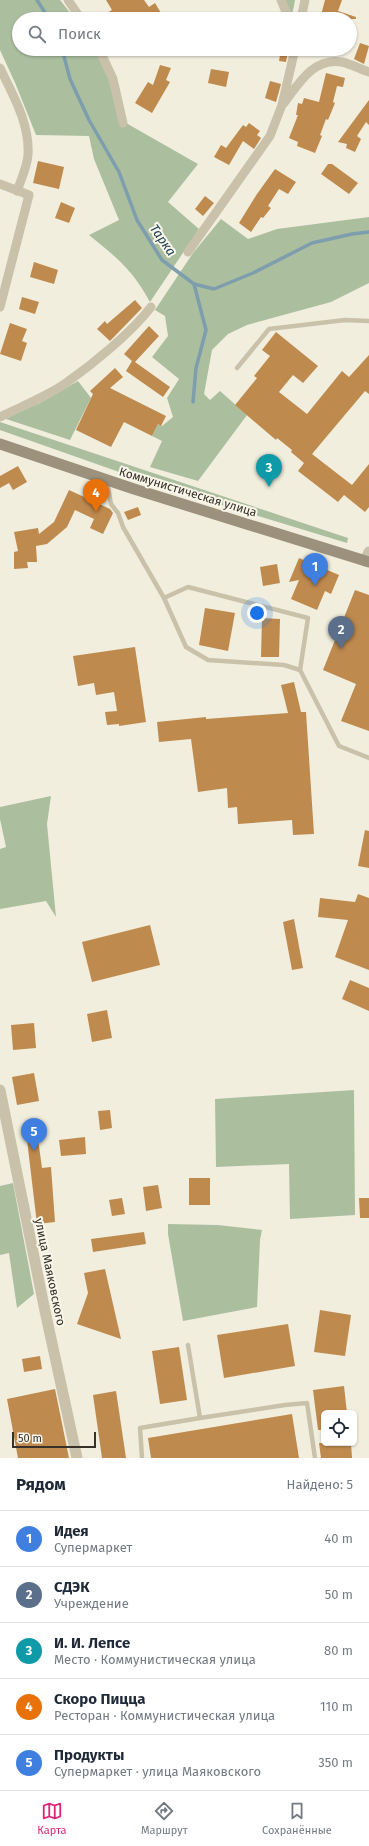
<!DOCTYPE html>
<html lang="ru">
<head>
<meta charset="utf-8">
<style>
  body { margin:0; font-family:"Fira Sans",sans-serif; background:#f6f6f7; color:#1f2937 }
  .controls { position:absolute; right:12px; bottom:12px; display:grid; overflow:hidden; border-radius:6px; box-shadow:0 1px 3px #0004 }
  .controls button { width:36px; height:36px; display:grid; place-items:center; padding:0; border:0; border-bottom:1px solid #e0e1e3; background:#fff; color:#1f2937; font:20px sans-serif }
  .scale { position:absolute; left:12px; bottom:10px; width:84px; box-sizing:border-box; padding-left:4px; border:2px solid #373129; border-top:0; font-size:11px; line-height:14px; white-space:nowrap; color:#373129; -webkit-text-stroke:3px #f9f6ea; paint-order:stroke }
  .you { position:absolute; left:257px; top:613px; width:14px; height:14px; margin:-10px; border:3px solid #fff; border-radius:50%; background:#1a73e8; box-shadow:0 0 0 6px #1a73e833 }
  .badge { display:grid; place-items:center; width:26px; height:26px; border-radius:50%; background:#db2777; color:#fff; font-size:13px; font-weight:700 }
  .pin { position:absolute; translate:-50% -33px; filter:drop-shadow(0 1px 2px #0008) }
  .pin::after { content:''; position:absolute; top:21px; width:14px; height:12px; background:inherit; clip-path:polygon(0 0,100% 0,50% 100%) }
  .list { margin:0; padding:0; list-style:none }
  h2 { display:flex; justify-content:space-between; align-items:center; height:52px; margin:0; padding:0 16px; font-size:17px }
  h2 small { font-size:13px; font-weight:400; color:#747a83 }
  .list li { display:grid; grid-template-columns:26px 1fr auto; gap:12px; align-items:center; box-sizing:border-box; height:56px; padding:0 16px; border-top:1px solid #e0e1e3 }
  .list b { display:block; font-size:15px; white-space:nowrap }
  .list p { margin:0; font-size:13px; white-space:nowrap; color:#747a83 }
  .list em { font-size:13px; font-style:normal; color:#747a83 }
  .icon { flex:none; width:22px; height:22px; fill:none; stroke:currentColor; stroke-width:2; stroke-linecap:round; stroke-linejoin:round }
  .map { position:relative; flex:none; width:369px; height:1458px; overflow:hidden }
  .search { position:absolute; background:#fff; box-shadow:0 1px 3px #0004; left:12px; right:12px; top:12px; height:44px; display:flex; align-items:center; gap:10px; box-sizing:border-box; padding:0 14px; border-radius:22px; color:#747a83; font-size:15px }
  .sheet { height:332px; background:#fff }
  nav { display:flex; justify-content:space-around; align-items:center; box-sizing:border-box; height:56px; border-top:1px solid #e0e1e3; background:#fff; font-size:11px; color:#747a83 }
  nav a { display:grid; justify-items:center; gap:2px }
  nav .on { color:#db2777 }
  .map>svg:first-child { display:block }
</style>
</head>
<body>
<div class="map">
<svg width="369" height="1458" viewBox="0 0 369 1458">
  <rect width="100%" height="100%" fill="#f1eede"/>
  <!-- green -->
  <g fill="#abbf9f">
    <path d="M0,0H60L75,19H19V49H95L109,78L119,119L198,164L168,202L199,229L150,302C132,269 117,258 89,235L119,220L94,159L89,136L36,135L16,85L0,50Z"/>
    <path d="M284,0H295L292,16Z"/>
    <path d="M369,217V283L331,302L247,325L228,334L212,350L204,394L210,400L220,391L247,415L198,481L150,467L162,441L152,436L158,424L162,426L173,417L167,398L179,379L152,357L168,336L165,316L155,310L193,253L221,219L248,239L277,229Z"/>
    <path d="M78,381L91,398L70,440L3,418L40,403Z"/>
    <path d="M0,422L348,538L347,543L156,485L0,430Z"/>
    <path d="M51,796L47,824L56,917L46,901L0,909V849L6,847L0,819V807Z"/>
    <path d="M354,1090L355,1215L290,1219L289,1164L216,1167L215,1099Z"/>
    <path d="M13,1183L34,1294L17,1308L9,1253L0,1255V1186Z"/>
    <path d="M168,1224L218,1225L262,1230L260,1240L257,1307L183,1321L168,1234Z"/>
  </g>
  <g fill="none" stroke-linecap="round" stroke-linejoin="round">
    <!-- stream -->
    <g stroke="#7e9dad" stroke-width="3.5">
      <path d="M37,0L49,19"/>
      <path d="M62,49L70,79L89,120L119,172L137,220L162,260L194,284L214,289L253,273L312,243L352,234L369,232"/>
      <path d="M193,402L196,368L206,330L194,284"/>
    </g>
  </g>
  <!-- building -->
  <g fill="#bf8a4e">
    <path d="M106,0H144L149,7L155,3L161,13L152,19H97L112,10Z"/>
    <path d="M325,0H342L338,11L356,17V19H320Z"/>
    <path d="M360,43L369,46L364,64L354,59Z"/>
    <path d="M281,49L288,51L286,62L279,61Z"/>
    <path d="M160,65L171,68L166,80L170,82L152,113L135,103L148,82L153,85Z"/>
    <path d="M211,69L229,72L226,87L208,83Z"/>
    <path d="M326,73L345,78L343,87L337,86L333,102L335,103L328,120L326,119L320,135L322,136L315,153L297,146L298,142L289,138L298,115H296L298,103L302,104L304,98L319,102Z"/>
    <path d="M270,81L281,84L276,102L265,98Z"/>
    <path d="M369,100V125L366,122L357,136L361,139L355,152L346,148L347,144L338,142Z"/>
    <path d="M249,123L260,131L257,135L261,138L254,149L243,141L229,165L214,157L221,145L226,148L243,125L246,127Z"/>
    <path d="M38,161L64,167L59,189L33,183Z"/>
    <path d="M328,164H332L358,183L349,194L321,174Z"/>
    <path d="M275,169L296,182L288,194L279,189L268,206L271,208L263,218L261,217L251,232L239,223L257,194Z"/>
    <path d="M205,196L214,203L203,216L195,209Z"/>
    <path d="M61,202L75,208L69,223L55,218Z"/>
    <path d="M34,262L58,270L54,284L30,277Z"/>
    <path d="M22,297L39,302L35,314L19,309Z"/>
    <path d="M135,300L142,308L110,341L97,329L105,321L107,324Z"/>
    <path d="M10,323L27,329L22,341L27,343L21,361L0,354Z"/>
    <path d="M149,326L159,336L135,362L170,387L163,397L126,371L132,361L124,354Z"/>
    <path d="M276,332L318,366L303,383L293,375L279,392L307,414L342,371L349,377L369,355V394L365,391L312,454L352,485L369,464V507L365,512L344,495L338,502L298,471L304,463L291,452L292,450L277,438L276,440L235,405L257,378L254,376L270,356L262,350Z"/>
    <path d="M115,368L123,377L110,388L166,416L161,426L158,424L152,436L124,422L111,447L76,430L93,394L90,391Z"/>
    <path d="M18,466L27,482L13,490L9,483L0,488V476Z"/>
    <path d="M69,490L110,509L113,513L103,534L90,528L94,519L75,510L67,527L47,544L36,546L37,562H27L28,568L14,569V552L18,551L14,532L38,528L39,534L54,522Z"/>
    <path d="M138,507L141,515L128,520L124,512Z"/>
    <path d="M299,558L339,575L331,594L325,591L317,610L291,599L299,580L289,582Z"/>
    <path d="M277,564L280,583L263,586L260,567Z"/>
    <path d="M355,590L369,595V731L341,721L356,684L323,670Z"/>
    <path d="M205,608L235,613L228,651L199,645Z"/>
    <path d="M262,618L280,619L279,657H261Z"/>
    <path d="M135,647L146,722L119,726V724L107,725L105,712L117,711L114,692L96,695L94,683L78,686L73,656Z"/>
    <path d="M294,682L301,712H306L314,834L293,835L292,820L238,824L237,807L228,808L227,788L198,792L191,739L159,742L157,722L206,717V719L288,713L281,685Z"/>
    <path d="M365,830L369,831V868L358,866Z"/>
    <path d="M358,894L369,898V970L335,957L348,920L318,917L320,898L355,902Z"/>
    <path d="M294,919L303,968L292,970L283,922Z"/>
    <path d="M150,925L160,965L92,982L82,942Z"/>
    <path d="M350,980L369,988V1011L342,999Z"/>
    <path d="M107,1010L112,1038L92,1042L87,1014Z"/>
    <path d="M34,1023L36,1048L13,1050L11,1025Z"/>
    <path d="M34,1073L39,1101L17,1105L12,1077Z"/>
    <path d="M110,1110L112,1128L100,1130L98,1111Z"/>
    <path d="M85,1137L86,1154L61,1156L59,1140Z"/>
    <path d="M38,1139L42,1168L51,1167L55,1222L37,1224L27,1140Z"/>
    <rect x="189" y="1178" width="21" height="27"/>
    <path d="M158,1185L162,1208L146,1211L143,1187Z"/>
    <path d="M122,1198L125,1214L112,1216L109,1200Z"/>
    <path d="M359,1198H369V1218H360Z"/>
    <path d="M144,1232L146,1244L93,1252L91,1239Z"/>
    <path d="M105,1269L121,1339L77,1324L88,1293L84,1273Z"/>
    <path d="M320,1310L351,1315L345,1356L314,1352Z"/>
    <path d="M288,1324L295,1366L224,1378L217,1335Z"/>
    <path d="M179,1347L187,1400L160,1404L152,1351Z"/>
    <path d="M40,1356L42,1369L24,1372L22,1359Z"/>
    <path d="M344,1386L347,1413H324V1430H318L313,1390Z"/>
    <path d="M55,1389L69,1458H18L7,1399Z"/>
    <path d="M116,1391L126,1458H102L93,1395Z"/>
    <path d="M292,1414L299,1458H151L148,1438Z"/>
    <path d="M319,1443H351L352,1458H321Z"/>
  </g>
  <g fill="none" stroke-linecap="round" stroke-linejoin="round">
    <!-- service -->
    <g stroke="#c9c1aa" stroke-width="4.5">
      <path d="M237,368L269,329L345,320L369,321"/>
      <path d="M107,482L111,504L118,513L123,527L164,598L186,647L208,660L284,665L300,670L339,746L369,758"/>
      <path d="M164,598L188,587L308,618L300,670"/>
      <path d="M200,1418L285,1405L307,1403L315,1458"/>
      <path d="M142,1458L140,1428L200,1418L188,1345"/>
    </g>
    <!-- minor -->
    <g stroke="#c9c1aa" stroke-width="9">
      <path d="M68,0L81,19"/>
      <path d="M281,0L289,19"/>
      <path d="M301,19L305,0"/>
      <path d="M99,49L113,79L123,123"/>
      <path d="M0,68C13,95 30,124 28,155C27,167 21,180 17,191"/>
      <path d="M284,103C299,83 314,57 342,62C351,64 360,69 369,72"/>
      <path d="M0,184L29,195L0,307"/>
      <path d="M188,252L270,136L282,105L295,49"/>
      <path d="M0,417C22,406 46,397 66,383C93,364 131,333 151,307"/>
    </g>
    <!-- tertiary -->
    <g stroke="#c9c1aa" stroke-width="11">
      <path d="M365,561L369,552"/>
      <path d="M0,1090L45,1311L77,1458"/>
    </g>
    <!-- secondary -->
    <path stroke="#9c917c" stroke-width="11" d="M0,444L134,489L369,562"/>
  </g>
  <g text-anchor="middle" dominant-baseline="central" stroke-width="4" stroke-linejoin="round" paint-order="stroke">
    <!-- street labels -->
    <g font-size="12" fill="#373129" stroke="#f9f6ea">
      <text transform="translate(188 492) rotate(17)">Коммунистическая улица</text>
      <text transform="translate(50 1272) rotate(78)">улица Маяковского</text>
    </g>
    <!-- water labels -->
    <g font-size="13" font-style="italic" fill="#214356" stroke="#f9f6ea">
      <text transform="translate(163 240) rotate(55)">Тарка</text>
    </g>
  </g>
</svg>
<div class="controls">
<button><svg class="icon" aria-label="locate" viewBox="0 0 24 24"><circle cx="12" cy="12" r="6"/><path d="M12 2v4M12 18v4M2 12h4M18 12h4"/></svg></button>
</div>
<div class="scale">50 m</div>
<div class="you"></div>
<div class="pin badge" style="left:315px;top:586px;background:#3f7fe0">1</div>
<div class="pin badge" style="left:341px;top:649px;background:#5c6f8a">2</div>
<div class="pin badge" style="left:269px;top:487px;background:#0f9aa8">3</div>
<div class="pin badge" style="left:96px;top:512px;background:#e8710a">4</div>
<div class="pin badge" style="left:34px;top:1151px;background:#3f7fe0">5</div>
<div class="search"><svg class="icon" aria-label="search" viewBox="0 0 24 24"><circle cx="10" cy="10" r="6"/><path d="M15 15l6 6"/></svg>Поиск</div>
</div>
<section class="sheet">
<h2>Рядом<small>Найдено: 5</small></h2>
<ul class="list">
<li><span class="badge" style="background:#3f7fe0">1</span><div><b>Идея</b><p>Супермаркет</p></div><em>40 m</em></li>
<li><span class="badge" style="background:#5c6f8a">2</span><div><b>СДЭК</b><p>Учреждение</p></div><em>50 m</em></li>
<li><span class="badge" style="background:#0f9aa8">3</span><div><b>И. И. Лепсе</b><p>Место · Коммунистическая улица</p></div><em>80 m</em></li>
<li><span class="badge" style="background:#e8710a">4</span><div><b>Скоро Пицца</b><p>Ресторан · Коммунистическая улица</p></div><em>110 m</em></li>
<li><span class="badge" style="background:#3f7fe0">5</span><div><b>Продукты</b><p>Супермаркет · улица Маяковского</p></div><em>350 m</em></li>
</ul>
</section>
<nav>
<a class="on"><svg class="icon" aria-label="map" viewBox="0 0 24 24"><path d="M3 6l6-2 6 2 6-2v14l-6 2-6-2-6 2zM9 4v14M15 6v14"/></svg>Карта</a>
<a><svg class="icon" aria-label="directions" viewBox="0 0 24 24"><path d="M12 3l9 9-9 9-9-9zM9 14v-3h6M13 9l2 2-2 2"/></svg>Маршрут</a>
<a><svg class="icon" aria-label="saved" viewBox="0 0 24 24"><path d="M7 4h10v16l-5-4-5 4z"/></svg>Сохранённые</a>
</nav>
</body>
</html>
